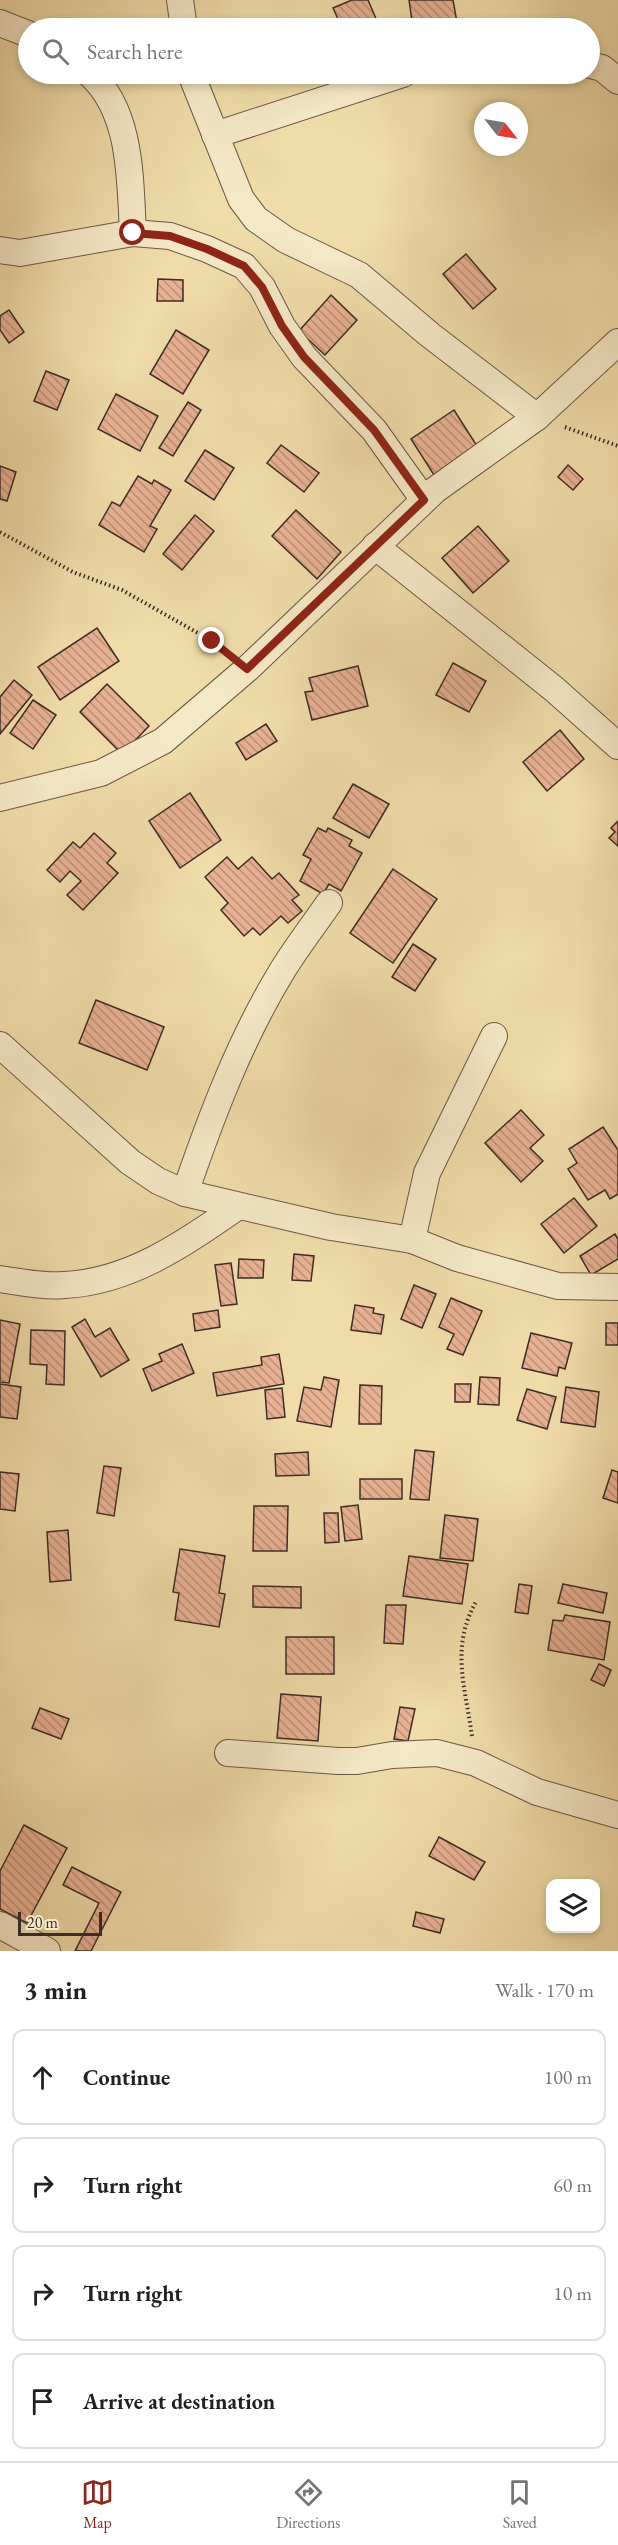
<!DOCTYPE html>
<html lang="en">
<head>
<meta charset="utf-8">
<style>
  body { margin:0; font-family:"EB Garamond",serif; background:#f2f2f2; color:#202124 }
  .controls { position:absolute; right:18px; bottom:18px; display:grid; overflow:hidden; border-radius:12px; box-shadow:0 3px 9px #0003 }
  .controls button { width:54px; height:54px; display:grid; place-items:center; padding:0; border:0; border-bottom:2px solid #e0e0e0; background:#fff; color:#202124; font:30px sans-serif }
  .compass { position:absolute; left:474px; top:102px; width:54px; height:54px; border-radius:50%; background:#fff; box-shadow:0 3px 9px #0003; rotate:121deg }
  .scale { position:absolute; left:18px; bottom:15px; width:84px; box-sizing:border-box; padding-left:6px; border:3px solid #3c2d27; border-top:0; font-size:16px; line-height:21px; white-space:nowrap; color:#3c2d27; -webkit-text-stroke:4px #f5e8c7; paint-order:stroke }
  .stop { position:absolute; width:18px; height:18px; margin:-14px; border:4px solid #8f2418; border-radius:50%; background:#fff }
  .stop.end { background:#8f2418; border-color:#fff; box-shadow:0 2px 6px #0008 }
  .list { margin:0; padding:0; list-style:none }
  h2 { display:flex; justify-content:space-between; align-items:center; height:78px; margin:0; padding:0 24px; font-size:26px }
  h2 small { font-size:20px; font-weight:400; color:#757577 }
  .list li { display:grid; grid-template-columns:39px 1fr auto; gap:18px; align-items:center; box-sizing:border-box; height:96px; margin:0 12px 12px; padding:0 12px; border:2px solid #e0e0e0; border-radius:12px }
  .list b { display:block; font-size:22px; white-space:nowrap }
  .list em { font-size:20px; font-style:normal; color:#757577 }
  .icon { flex:none; width:33px; height:33px; fill:none; stroke:currentColor; stroke-width:2; stroke-linecap:round; stroke-linejoin:round }
  .map { position:relative; flex:none; width:618px; height:1951px; overflow:hidden }
  .search { position:absolute; background:#fff; box-shadow:0 3px 9px #0003; left:18px; right:18px; top:18px; height:66px; display:flex; align-items:center; gap:15px; box-sizing:border-box; padding:0 21px; border-radius:33px; color:#757577; font-size:22px }
  .sheet { height:510px; background:#fff }
  nav { display:flex; justify-content:space-around; align-items:center; box-sizing:border-box; height:84px; border-top:2px solid #e0e0e0; background:#fff; font-size:16px; color:#757577 }
  nav a { display:grid; justify-items:center; gap:3px }
  nav .on { color:#8f2418 }
  .map>svg:first-child { display:block }
</style>
</head>
<body>
<div class="map">
<svg width="618" height="1951" viewBox="0 0 618 1951">
  <defs>
    <pattern id="building-back-hatch" width="6" height="6" patternUnits="userSpaceOnUse" patternTransform="scale(1.5)"><rect width="6" height="6" fill="#e8b193"/><path d="M-1 5l2 2M0 0l6 6M5-1l2 2" fill="none" stroke="#bd9078"/></pattern>
  </defs>
  <rect width="100%" height="100%" fill="#efdca9"/>
  <filter id="stains"><feTurbulence type="fractalNoise" baseFrequency=".00333" numOctaves="4"/><feColorMatrix values="0 0 0 0 .2 0 0 0 0 .09 0 0 0 0 .02 0 0 0 .5 -.17"/></filter>
  <radialGradient id="worn" r=".72"><stop offset=".6" stop-color="#630" stop-opacity="0"/><stop offset="1" stop-color="#630" stop-opacity=".3"/></radialGradient>
  <!-- building -->
  <g fill="url(#building-back-hatch)" stroke="#3c2d27" stroke-width="1.5">
    <path d="M352,0H368L380,28H342L333,8Z"/>
    <path d="M409,0H453L458,28H413Z"/>
    <path d="M321,20L325,28H300Z"/>
    <path d="M466,254L496,289L473,309L443,274Z"/>
    <path d="M158,279L183,280V301H157Z"/>
    <path d="M331,295L357,320L325,355L299,331Z"/>
    <path d="M9,310L24,332L9,343L0,330V316Z"/>
    <path d="M176,330L209,350L183,394L150,374Z"/>
    <path d="M46,371L69,380L57,410L34,401Z"/>
    <path d="M116,394L158,416L140,451L98,429Z"/>
    <path d="M188,402L201,410L173,456L159,448Z"/>
    <path d="M454,410L477,446L434,475L411,439Z"/>
    <path d="M281,445L319,473L304,492L267,463Z"/>
    <path d="M205,450L234,468L214,500L185,481Z"/>
    <path d="M568,465L583,479L573,490L558,477Z"/>
    <path d="M0,466L16,472L7,501L0,499Z"/>
    <path d="M138,476L152,484L154,480L171,490L150,526L157,529L144,552L99,525L112,502L120,506Z"/>
    <path d="M296,510L341,552L317,579L272,536Z"/>
    <path d="M195,515L214,531L182,570L163,554Z"/>
    <path d="M478,526L509,561L473,593L442,558Z"/>
    <path d="M97,628L119,661L60,700L38,667Z"/>
    <path d="M453,663L486,681L469,712L436,695Z"/>
    <path d="M358,666L368,706L312,720L305,692L313,691L309,678Z"/>
    <path d="M14,680L32,695L0,734V697Z"/>
    <path d="M107,684L149,726L122,754L80,712Z"/>
    <path d="M33,700L56,715L33,749L10,733Z"/>
    <path d="M266,724L277,741L246,760L236,743Z"/>
    <path d="M560,730L584,759L547,791L523,762Z"/>
    <path d="M353,784L389,804L369,838L333,818Z"/>
    <path d="M190,793L221,840L180,868L149,821Z"/>
    <path d="M618,821V846L609,838L615,832L611,828Z"/>
    <path d="M318,828L326,832L328,828L352,840L349,846L362,853L341,891L329,884L323,894L300,881L311,859L303,855Z"/>
    <path d="M94,833L116,853L107,863L118,873L83,910L67,895L81,881L70,871L60,882L47,870L73,842L80,848Z"/>
    <path d="M227,857L238,869L252,857L272,879L279,873L299,895L292,900L302,911L288,923L281,916L260,935L253,928L244,936L221,910L228,903L205,877Z"/>
    <path d="M393,869L437,899L393,963L350,933Z"/>
    <path d="M413,944L436,959L415,991L392,977Z"/>
    <path d="M96,1000L164,1027L147,1070L79,1043Z"/>
    <path d="M521,1110L544,1135L530,1148L543,1161L521,1182L485,1143Z"/>
    <path d="M603,1127L618,1150V1194L610,1199L605,1190L588,1200L568,1169L577,1163L569,1149Z"/>
    <path d="M574,1198L597,1226L564,1253L541,1224Z"/>
    <path d="M615,1234L618,1239V1259L591,1275L580,1256Z"/>
    <path d="M294,1254L314,1256L311,1281L292,1280Z"/>
    <path d="M239,1259L264,1260L263,1278H238Z"/>
    <path d="M231,1263L237,1304L221,1306L215,1265Z"/>
    <path d="M414,1285L436,1294L422,1328L401,1319Z"/>
    <path d="M451,1298L482,1311L463,1355L447,1349L454,1334L439,1327Z"/>
    <path d="M355,1305L374,1308L373,1313L384,1315L381,1334L351,1330Z"/>
    <path d="M218,1310L220,1327L195,1331L193,1314Z"/>
    <path d="M85,1319L95,1337L110,1328L129,1360L101,1377L72,1327Z"/>
    <path d="M0,1320L20,1324L9,1383L0,1382Z"/>
    <rect x="606" y="1323" width="12" height="22"/>
    <path d="M31,1330L65,1331L64,1385L46,1384L47,1365L30,1364Z"/>
    <path d="M531,1333L572,1343L565,1369L559,1367L557,1376L522,1368Z"/>
    <path d="M182,1344L194,1373L152,1391L143,1369L162,1361L159,1354Z"/>
    <path d="M279,1354L284,1384L217,1396L213,1373L262,1365L261,1357Z"/>
    <path d="M324,1377L339,1380L331,1427L297,1421L304,1387L321,1390Z"/>
    <path d="M480,1377L500,1378L499,1405L478,1404Z"/>
    <path d="M0,1384L21,1387L17,1419L0,1417Z"/>
    <path d="M455,1384H471L470,1402H455Z"/>
    <path d="M360,1385L382,1386L381,1424H359Z"/>
    <path d="M566,1387L599,1392L595,1427L561,1422Z"/>
    <path d="M282,1388L285,1417L267,1419L265,1390Z"/>
    <path d="M527,1389L556,1397L547,1429L517,1420Z"/>
    <path d="M415,1450L434,1452L429,1500L410,1499Z"/>
    <path d="M308,1452L309,1475L276,1476L275,1454Z"/>
    <path d="M104,1466L121,1468L114,1516L97,1513Z"/>
    <path d="M612,1470L618,1472V1503L603,1498Z"/>
    <path d="M0,1472L19,1474L15,1511L0,1509Z"/>
    <rect x="360" y="1479" width="42" height="20"/>
    <path d="M358,1505L362,1539L345,1541L341,1507Z"/>
    <path d="M254,1506H288L287,1551H253Z"/>
    <path d="M324,1513H338L339,1542L325,1543Z"/>
    <path d="M445,1515L478,1519L473,1561L440,1558Z"/>
    <path d="M68,1530L71,1580L50,1582L47,1532Z"/>
    <path d="M180,1549L225,1556L219,1593L225,1594L219,1627L175,1620L179,1593L173,1592Z"/>
    <path d="M409,1556L468,1564L462,1604L403,1596Z"/>
    <path d="M519,1584L532,1586L528,1614L515,1612Z"/>
    <path d="M563,1584L607,1593L603,1613L558,1603Z"/>
    <path d="M253,1586L301,1587V1608L253,1607Z"/>
    <path d="M386,1605H406L403,1644L384,1643Z"/>
    <path d="M565,1615L610,1622L604,1660L548,1650L553,1620L563,1621Z"/>
    <rect x="286" y="1637" width="48" height="37"/>
    <path d="M599,1664L611,1670L604,1686L591,1680Z"/>
    <path d="M281,1694L321,1697L318,1741L277,1738Z"/>
    <path d="M400,1707L415,1709L408,1741L394,1739Z"/>
    <path d="M40,1708L69,1719L61,1739L32,1728Z"/>
    <path d="M24,1825L67,1848L27,1923L0,1909V1871Z"/>
    <path d="M439,1837L485,1862L474,1880L429,1856Z"/>
    <path d="M72,1867L121,1892L91,1951H75L99,1903L63,1885Z"/>
    <path d="M416,1912L444,1919L440,1933L413,1926Z"/>
  </g>
  <g fill="none" stroke-linecap="round" stroke-linejoin="round">
    <!-- minor casing -->
    <g stroke="#695948" stroke-width="28">
      <g id="minor">
        <path d="M180,0L184,28"/>
        <path d="M0,23L28,34"/>
        <path d="M590,65L602,68L618,81"/>
        <path d="M90,74C132,112 130,180 133,233"/>
        <path d="M191,74L241,199L256,219L286,240L359,275L430,335L537,417"/>
        <path d="M215,135L403,74"/>
        <path d="M0,250L20,253L133,233L170,236L207,249L244,266L262,287L282,326L304,357L374,430L424,500"/>
        <path d="M375,546L554,689L618,746"/>
        <path d="M0,798L101,773L163,741L247,669L435,490L537,417L618,342"/>
        <path d="M0,1045L130,1162L158,1181L185,1193L331,1227L412,1240L457,1258L558,1286L618,1287"/>
        <path d="M185,1193C211,1117 240,1040 282,971C296,948 313,926 329,903"/>
        <path d="M412,1240L427,1173L494,1036"/>
        <path d="M0,1279C21,1282 43,1287 64,1285C130,1282 185,1243 237,1207"/>
        <path d="M228,1753L338,1761H357L392,1755L437,1753L476,1763L537,1792L618,1815"/>
        <path d="M0,1925L47,1951"/>
      </g>
    </g>
    <!-- path -->
    <g stroke="#3c2d27" stroke-width="4" stroke-dasharray="1.5 3" stroke-linecap="butt">
      <path d="M565,427L618,446"/>
      <path d="M0,532L73,572L122,590L212,641L228,653"/>
      <path d="M472,1736C465,1686 450,1646 477,1600"/>
    </g>
    <!-- minor -->
    <use href="#minor" stroke="#f5e8c7" stroke-width="26"/>
  </g>
  <g fill="none" stroke-linecap="round" stroke-linejoin="round">
    <!-- route -->
    <path stroke="#8f2418" stroke-width="8" d="M133,233L170,236L207,249L244,266L262,287L282,326L304,357L374,430L424,500L247,669L212,641"/>
  </g>
  <rect width="100%" height="100%" filter="url(#stains)"/>
  <rect width="100%" height="100%" fill="url(#worn)"/>
</svg>
<div class="controls">
<button><svg class="icon" aria-label="layers" viewBox="0 0 24 24"><path d="M12 4l9 5-9 5-9-5zM3 14l9 5 9-5"/></svg></button>
</div>
<svg class="compass" viewBox="-18 -18 36 36"><path d="M0-13l5 13h-10z" fill="#e53935"/><path d="M0 13l5-13h-10z" fill="#757577"/></svg>
<div class="scale">20 m</div>
<div class="stop" style="left:133px;top:233px"></div>
<div class="stop end" style="left:212px;top:641px"></div>
<div class="search"><svg class="icon" aria-label="search" viewBox="0 0 24 24"><circle cx="10" cy="10" r="6"/><path d="M15 15l6 6"/></svg>Search here</div>
</div>
<section class="sheet">
<h2>3 min<small>Walk · 170 m</small></h2>
<ul class="list">
<li><svg class="icon" aria-label="ahead" viewBox="0 0 24 24"><path d="M12 20V5M6 11l6-6 6 6"/></svg><div><b>Continue</b></div><em>100 m</em></li>
<li><svg class="icon" aria-label="right" viewBox="0 0 24 24"><path d="M7 20v-9h11M14 6l5 5-5 5"/></svg><div><b>Turn right</b></div><em>60 m</em></li>
<li><svg class="icon" aria-label="right" viewBox="0 0 24 24"><path d="M7 20v-9h11M14 6l5 5-5 5"/></svg><div><b>Turn right</b></div><em>10 m</em></li>
<li><svg class="icon" aria-label="arrive" viewBox="0 0 24 24"><path d="M6 21V4h12l-3 4 3 4H6"/></svg><div><b>Arrive at destination</b></div></li>
</ul>
</section>
<nav>
<a class="on"><svg class="icon" aria-label="map" viewBox="0 0 24 24"><path d="M3 6l6-2 6 2 6-2v14l-6 2-6-2-6 2zM9 4v14M15 6v14"/></svg>Map</a>
<a><svg class="icon" aria-label="directions" viewBox="0 0 24 24"><path d="M12 3l9 9-9 9-9-9zM9 14v-3h6M13 9l2 2-2 2"/></svg>Directions</a>
<a><svg class="icon" aria-label="saved" viewBox="0 0 24 24"><path d="M7 4h10v16l-5-4-5 4z"/></svg>Saved</a>
</nav>
</body>
</html>
